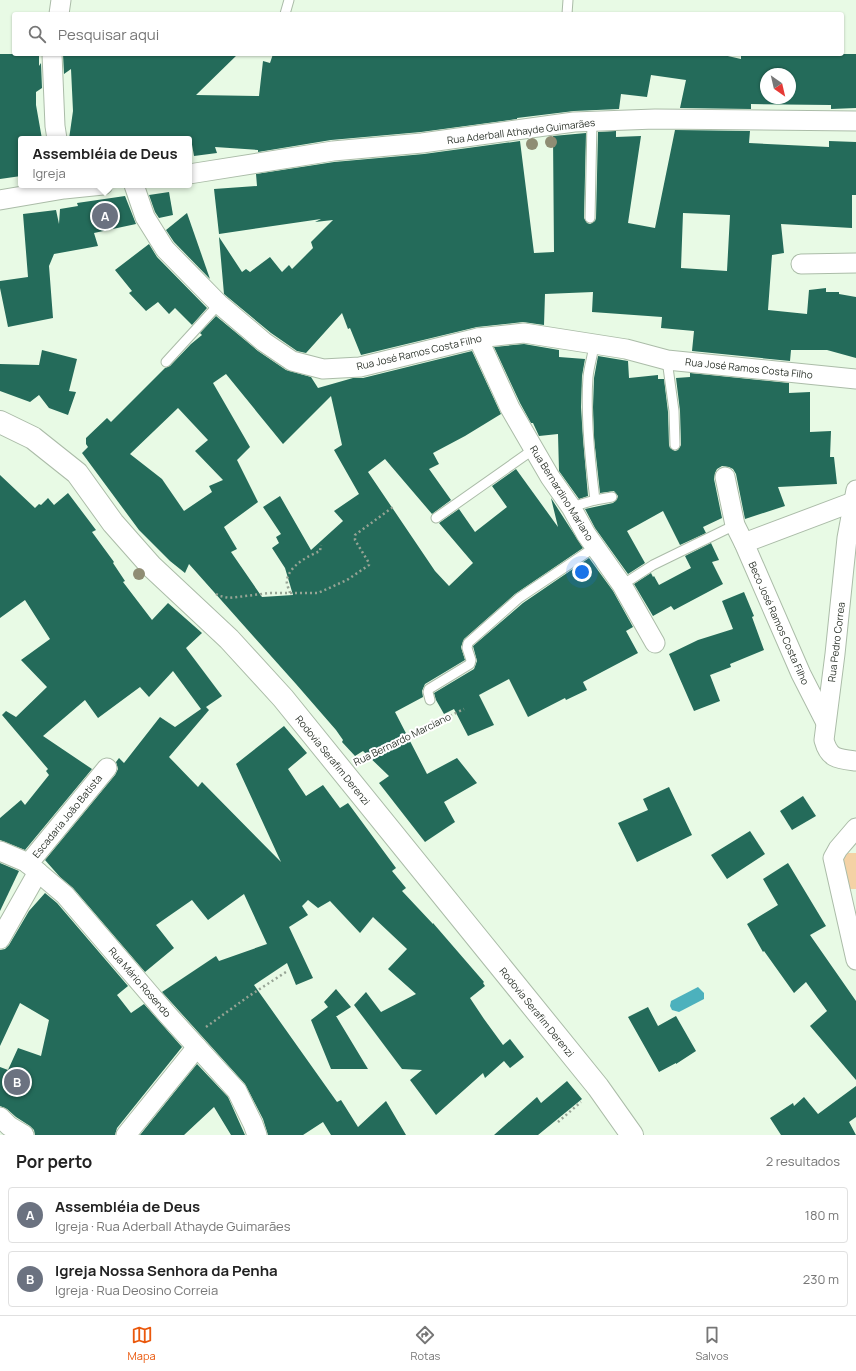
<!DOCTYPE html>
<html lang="pt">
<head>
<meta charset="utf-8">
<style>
  body { margin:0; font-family:Manrope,sans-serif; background:#f6f6f6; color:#222 }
  .compass { position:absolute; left:760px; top:68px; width:36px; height:36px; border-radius:50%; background:#fff; box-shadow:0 1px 3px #0004; rotate:146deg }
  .you { position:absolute; left:582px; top:572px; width:14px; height:14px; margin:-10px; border:3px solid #fff; border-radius:50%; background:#1a73e8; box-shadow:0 0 0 6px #1a73e833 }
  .badge { display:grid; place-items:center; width:26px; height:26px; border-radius:50%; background:#ea580c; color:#fff; font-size:13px; font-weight:700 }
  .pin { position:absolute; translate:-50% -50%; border:2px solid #fff; box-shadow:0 1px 4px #0006 }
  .popup { position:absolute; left:18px; top:136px; width:174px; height:52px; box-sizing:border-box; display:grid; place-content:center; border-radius:4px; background:#fff; filter:drop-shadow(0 1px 3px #0005); font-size:13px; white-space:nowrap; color:#767676 }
  .popup b { font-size:15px; color:#222 }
  .popup::after { content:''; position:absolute; left:50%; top:100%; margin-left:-8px; border:8px solid transparent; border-top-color:#fff }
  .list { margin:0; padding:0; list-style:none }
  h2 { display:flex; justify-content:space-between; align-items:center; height:52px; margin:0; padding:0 16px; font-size:17px }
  h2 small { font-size:13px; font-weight:400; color:#767676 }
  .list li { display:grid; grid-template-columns:26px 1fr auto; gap:12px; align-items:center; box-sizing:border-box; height:56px; margin:0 8px 8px; padding:0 8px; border:1px solid #e0e0e0; border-radius:4px }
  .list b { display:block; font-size:15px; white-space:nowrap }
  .list p { margin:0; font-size:13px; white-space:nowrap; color:#767676 }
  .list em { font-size:13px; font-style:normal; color:#767676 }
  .icon { flex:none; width:22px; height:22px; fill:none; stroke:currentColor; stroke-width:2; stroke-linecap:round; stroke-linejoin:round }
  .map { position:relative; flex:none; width:856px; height:1135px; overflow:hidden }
  .search { position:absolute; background:#fff; box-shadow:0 1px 3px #0004; left:12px; right:12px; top:12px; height:44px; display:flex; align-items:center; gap:10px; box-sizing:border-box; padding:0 14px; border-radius:4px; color:#767676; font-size:15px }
  .sheet { height:180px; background:#fff }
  nav { display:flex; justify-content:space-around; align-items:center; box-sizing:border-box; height:56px; border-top:1px solid #e0e0e0; background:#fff; font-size:11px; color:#767676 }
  nav a { display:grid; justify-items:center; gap:2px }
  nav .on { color:#ea580c }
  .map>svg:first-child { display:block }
</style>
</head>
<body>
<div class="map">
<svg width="856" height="1135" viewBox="0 0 856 1135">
  <rect width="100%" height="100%" fill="#e8fae5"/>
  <!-- green -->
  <path fill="#f4d2a5" d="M847,850L848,853H856V889H850L841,856Z"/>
  <!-- water -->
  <path fill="#4cb1bd" d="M698,987L704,993V999L679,1012L672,1010L670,1006L671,1001Z"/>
  <!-- building -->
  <g fill="#246b5a" fill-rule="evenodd">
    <path d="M0,54H39V66L41,63L42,88L36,92V105L42,139H21V176L0,179Z"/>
    <path d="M63,54H238L196,95L259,96L263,61L270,63L273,54H719L741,59V54H856V108L831,109V105L751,104V109L680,108L686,80L651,75L647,97L621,94L619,109L574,111L517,118V119L421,132L331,140L258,152V150L215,147L217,153L194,156L191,139H69L73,111L71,69L64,74ZM766,74H790V98H766Z"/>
    <path d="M675,130L750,131L749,143L829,147V141L856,142V195H852V228L781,224L784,253L772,255L768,310L807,314L809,290L826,288V292H839V294L856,297V358L827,350H791L790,361L692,351L694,331L661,328L662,317L592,312L593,292L545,294L544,325L523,322L477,327L361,355L350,328L348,329L342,313L306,353L297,351L271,333L224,294L219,237L242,272L246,269L250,272L270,257L282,272L289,265L292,269L313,248L311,242L333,220L315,222L321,219L219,234L214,189L257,186L256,174L334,162L424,154L520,141L534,253L554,252L553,136L586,133L584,218L587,223L590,224L595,221L596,218L598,132L616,131V137L641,136L628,223L655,228ZM683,213L730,215L727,271L681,268Z"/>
    <path d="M169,192L173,215L159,218L155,212L149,195Z"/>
    <path d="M125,196L136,224L94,233L98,246L54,254L49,266L53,318L8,327L0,288V281L28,277L23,214L56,210L59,224L60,209L78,206L77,203Z"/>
    <path d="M187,213L210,279L174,242L166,230Z"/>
    <path d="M149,244L157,257L207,308L192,325L175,308L169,314L158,302L146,311L129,293L132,291L115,270Z"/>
    <path d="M216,316L258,351L286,370L311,377L318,388L353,378H363L472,351L501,414L465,436L433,453L439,464L429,469L451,500L432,514L385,459L368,472L435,571L449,586L473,563L439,523L459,509L475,532L507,507L492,486L516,469L558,527L551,498L583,548L515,594L464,639L461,647L465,660L425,684L422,691L423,697L395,712L427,774L457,758L477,783L444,802L455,822L425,842L379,783L389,776L363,751L355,756L342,742L343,740L336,730L296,684L189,564L185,573L170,561L139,530L82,453L88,447L86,444V438L107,418L111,422L165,368L170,366L191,344L202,335L200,333ZM226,374L283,444L331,396L342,445L334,450L359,494L334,511L343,521L311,550L280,496L263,507L281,534L276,537L279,543L272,548L285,568L293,595L262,597L231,552L237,549L224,527L258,502L237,460L250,447L213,383ZM178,408L208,440L195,451L223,480L209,486L212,492L184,511L162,479L130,454Z"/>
    <path d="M524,344L559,350V357L585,359L582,376L581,407L583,439L588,496L579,499L559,471L558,434L539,436L533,423H531L520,403L494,347Z"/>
    <path d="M42,350L77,359L69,391L76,392L68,415L49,408L39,395L30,402L0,391V364L39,365Z"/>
    <path d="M598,356L628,361L629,378L658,375V379H664L668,412L669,445L670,448L675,451L678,450L681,445L680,411L676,378L690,377V373L789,383V393L810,392V432L831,431L830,457H834L837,484L778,487L785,506L745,519L736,474L733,469L729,467L722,466L717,469L715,473L714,479L722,518L703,527L706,533L680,545L663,511L627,531L645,563L628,574L595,528L585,509L613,503L617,499L618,496L614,491L600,493L594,438L593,407L594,378Z"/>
    <path d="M0,475L35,508L39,504L41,505L48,498L54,505L68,493L96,530L92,532L114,562L113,563L125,581L123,582L152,620L168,603L202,633L186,648L222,696L206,707L209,710L169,757L198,787L202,782L281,862L236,764L284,726L307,753L288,769L306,796L323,785L340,808L348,803L396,868L392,871L406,888L402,891L433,924V923L484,982L483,983L485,986L470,998L484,1019L503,1045L510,1039L524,1057L510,1068L504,1061L485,1078L483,1073L436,1115L410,1080L422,1070L402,1069L354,1005L366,992L381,1012L416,994L388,969L407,949L373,917L360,933L330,901L318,908L308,900L302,906L308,915L289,927L313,978L296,985L287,963L254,985L337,1102L341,1100L358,1127L386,1101L406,1135H331L323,1122L303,1135H268L263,1119L245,1084L162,992L216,956L219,961L267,944L244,894L208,920L192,900L156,925L174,948L145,972L73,888L60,877L45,860L115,775L118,769L116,762L119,758L124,763L160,717L175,727L201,709L173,671L149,697L140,687L98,718L85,700L43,736L92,769L25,850L0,840V818L21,800L25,805L49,775L46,771L48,769L2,715L6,711L16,717L47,687L21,660L50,639L25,600L0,618Z"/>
    <path d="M711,543L719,560L712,562L723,584L674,610L671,606L653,616L634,584L651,573L653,577L654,576L659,585L691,568L685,556Z"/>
    <path d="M589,558L613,591L633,627L626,631L638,653L583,682L587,690L566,700L565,698L528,717L509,679L479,695L494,725L468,736L454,709L444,714L436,700L434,693L474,669L477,661L473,646L523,603Z"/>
    <path d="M744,592L754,616L752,617L764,650L730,664L731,667L710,675L720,701L694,711L669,654L698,640L733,629L722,601Z"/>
    <path d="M669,787L692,835L637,862L618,823L648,810L643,799Z"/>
    <path d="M803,796L816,816L792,830L780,811Z"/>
    <path d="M750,831L765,854L727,879L711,855Z"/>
    <path d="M0,863L19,871L0,911Z"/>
    <path d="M788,863L826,926L810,935L856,1001V1080L810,1026L827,1011L806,982L794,993L764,951L763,952L747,924L778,905L763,879Z"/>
    <path d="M45,893L57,903L128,986L117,995L131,1013L144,1004L182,1047L117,1128L115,1135H35L34,1130L30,1126L16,1117L7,1109L0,1106V1067L8,1070L18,1048L41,1056L49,1020L20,1003L0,1046V950L5,949L9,945L29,911Z"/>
    <path d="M336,989L351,1007L337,1016H336L368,1069H331L311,1020L328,1007L324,1002Z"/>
    <path d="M648,1007L658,1026L676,1016L696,1051L676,1064V1063L659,1072L628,1017Z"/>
    <path d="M197,1064L228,1097L245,1135H231L214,1107L184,1135H140Z"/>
    <path d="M567,1081L582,1099L538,1135H494L537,1097L541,1103Z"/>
    <path d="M856,1086V1117L849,1122L856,1135H781L770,1118L793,1103L794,1106L804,1097L818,1114Z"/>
  </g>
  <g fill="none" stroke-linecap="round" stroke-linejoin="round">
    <!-- service casing -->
    <g stroke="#abbca8" stroke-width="11">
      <g id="service">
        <path d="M285,14L289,0"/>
        <path d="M567,14L568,0"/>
        <path d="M590,218L592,121"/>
        <path d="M594,344C593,355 589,366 588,377C585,416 590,461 595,500"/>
        <path d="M667,360L674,411L675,445"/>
        <path d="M166,362L219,304"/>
        <path d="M571,507L595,500L612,497"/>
        <path d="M436,518L534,449"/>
        <path d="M622,585L653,565L735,525"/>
        <path d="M430,700L428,692L429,689L470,664L471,660L467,648L468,643L519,598L595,547"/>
      </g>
    </g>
    <!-- minor casing -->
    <g stroke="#abbca8" stroke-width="21">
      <g id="minor">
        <path d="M59,14L61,0"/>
        <path d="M52,54L55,126L57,139"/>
        <path d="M189,174L333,151L422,143L574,122L655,119L856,121"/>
        <path d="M134,185L145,217L165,249L219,304L264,342L292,361L323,369L360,367L478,338L524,333L626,349L667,360L856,379"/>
        <path d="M0,200L64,189L103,185"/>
        <path d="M801,264L856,263"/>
        <path d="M478,338L510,408L550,477L571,507L586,534L622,585L655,643"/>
        <path d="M725,477L735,525L744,543L801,674L825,721"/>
        <path d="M856,490L847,538L835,654L824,740C829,759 838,759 856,761"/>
        <path d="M744,543L853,502"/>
        <path d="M856,828L838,849L833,858L856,960"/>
        <path d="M0,851L26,862L65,895L166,1013L237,1091L253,1124L257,1135"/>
        <path d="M28,864L107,768"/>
        <path d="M0,939L38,872"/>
        <path d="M0,1117L9,1126L24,1135"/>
        <path d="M126,1135L197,1047"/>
      </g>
    </g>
    <!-- secondary casing -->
    <g stroke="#abbca8" stroke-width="24">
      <path id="secondary" d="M0,422L33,438L77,473L113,523L151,566L229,639L283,698L598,1087L632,1135"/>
    </g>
    <!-- path -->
    <g stroke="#97a495" stroke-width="2.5" stroke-dasharray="2 3" stroke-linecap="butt">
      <path d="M290,593C289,589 286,584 287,580C289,566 308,556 320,551L321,545"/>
      <path d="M216,594L220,596L229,598L270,593H318L347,580L369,565V563L355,540V535L393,507"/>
      <path d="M360,759L464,709"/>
      <path d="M206,1027L249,996L286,972"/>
      <path d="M558,1122L581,1102"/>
    </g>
    <!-- service -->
    <use href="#service" stroke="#fff" stroke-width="9"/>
    <!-- minor -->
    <use href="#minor" stroke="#fff" stroke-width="19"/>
    <!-- secondary -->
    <use href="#secondary" stroke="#fff" stroke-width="22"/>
  </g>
  <!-- trees -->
  <g fill="#8f8d74">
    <circle cx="551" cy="142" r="6"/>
    <circle cx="532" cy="144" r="6"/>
    <circle cx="139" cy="574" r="6"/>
  </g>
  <g text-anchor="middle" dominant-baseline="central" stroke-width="4" stroke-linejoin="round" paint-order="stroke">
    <!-- street labels -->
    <g font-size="10" fill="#30372f" stroke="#fff">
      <text transform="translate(521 131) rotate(-7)">Rua Aderball Athayde Guimarães</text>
      <text transform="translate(419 352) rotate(-13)">Rua José Ramos Costa Filho</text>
      <text transform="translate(749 368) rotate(6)">Rua José Ramos Costa Filho</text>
      <text transform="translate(562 493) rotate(58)">Rua Bernardino Mariano</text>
      <text transform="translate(779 623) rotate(66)">Beco José Ramos Costa Filho</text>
      <text transform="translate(836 642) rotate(-83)">Rua Pedro Correa</text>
      <text transform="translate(402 739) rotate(-26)">Rua Bernardo Marciano</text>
      <text transform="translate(333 760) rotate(51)">Rodovia Serafim Derenzi</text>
      <text transform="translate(67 816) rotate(-51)">Escadaria João Batista</text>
      <text transform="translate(140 982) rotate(49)">Rua Mário Rosendo</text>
      <text transform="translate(537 1012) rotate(51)">Rodovia Serafim Derenzi</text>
    </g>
  </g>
</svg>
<svg class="compass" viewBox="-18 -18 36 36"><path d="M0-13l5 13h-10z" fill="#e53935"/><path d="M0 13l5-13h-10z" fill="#767676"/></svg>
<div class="you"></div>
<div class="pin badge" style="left:105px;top:216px;background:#6b7280">A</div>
<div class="popup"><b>Assembléia de Deus</b>Igreja</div>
<div class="pin badge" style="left:17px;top:1082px;background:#6b7280">B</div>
<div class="search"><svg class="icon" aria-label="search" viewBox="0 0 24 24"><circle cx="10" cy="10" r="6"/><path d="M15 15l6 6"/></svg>Pesquisar aqui</div>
</div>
<section class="sheet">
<h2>Por perto<small>2 resultados</small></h2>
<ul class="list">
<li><span class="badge" style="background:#6b7280">A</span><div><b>Assembléia de Deus</b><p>Igreja · Rua Aderball Athayde Guimarães</p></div><em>180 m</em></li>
<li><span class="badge" style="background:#6b7280">B</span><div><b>Igreja Nossa Senhora da Penha</b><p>Igreja · Rua Deosino Correia</p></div><em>230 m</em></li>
</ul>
</section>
<nav>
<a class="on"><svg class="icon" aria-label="map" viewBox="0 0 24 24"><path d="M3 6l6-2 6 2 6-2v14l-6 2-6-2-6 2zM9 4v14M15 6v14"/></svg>Mapa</a>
<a><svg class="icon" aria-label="directions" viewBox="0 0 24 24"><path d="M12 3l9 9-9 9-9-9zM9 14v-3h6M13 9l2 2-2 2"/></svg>Rotas</a>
<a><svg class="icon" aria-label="saved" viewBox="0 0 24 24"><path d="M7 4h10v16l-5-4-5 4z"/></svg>Salvos</a>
</nav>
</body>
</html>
